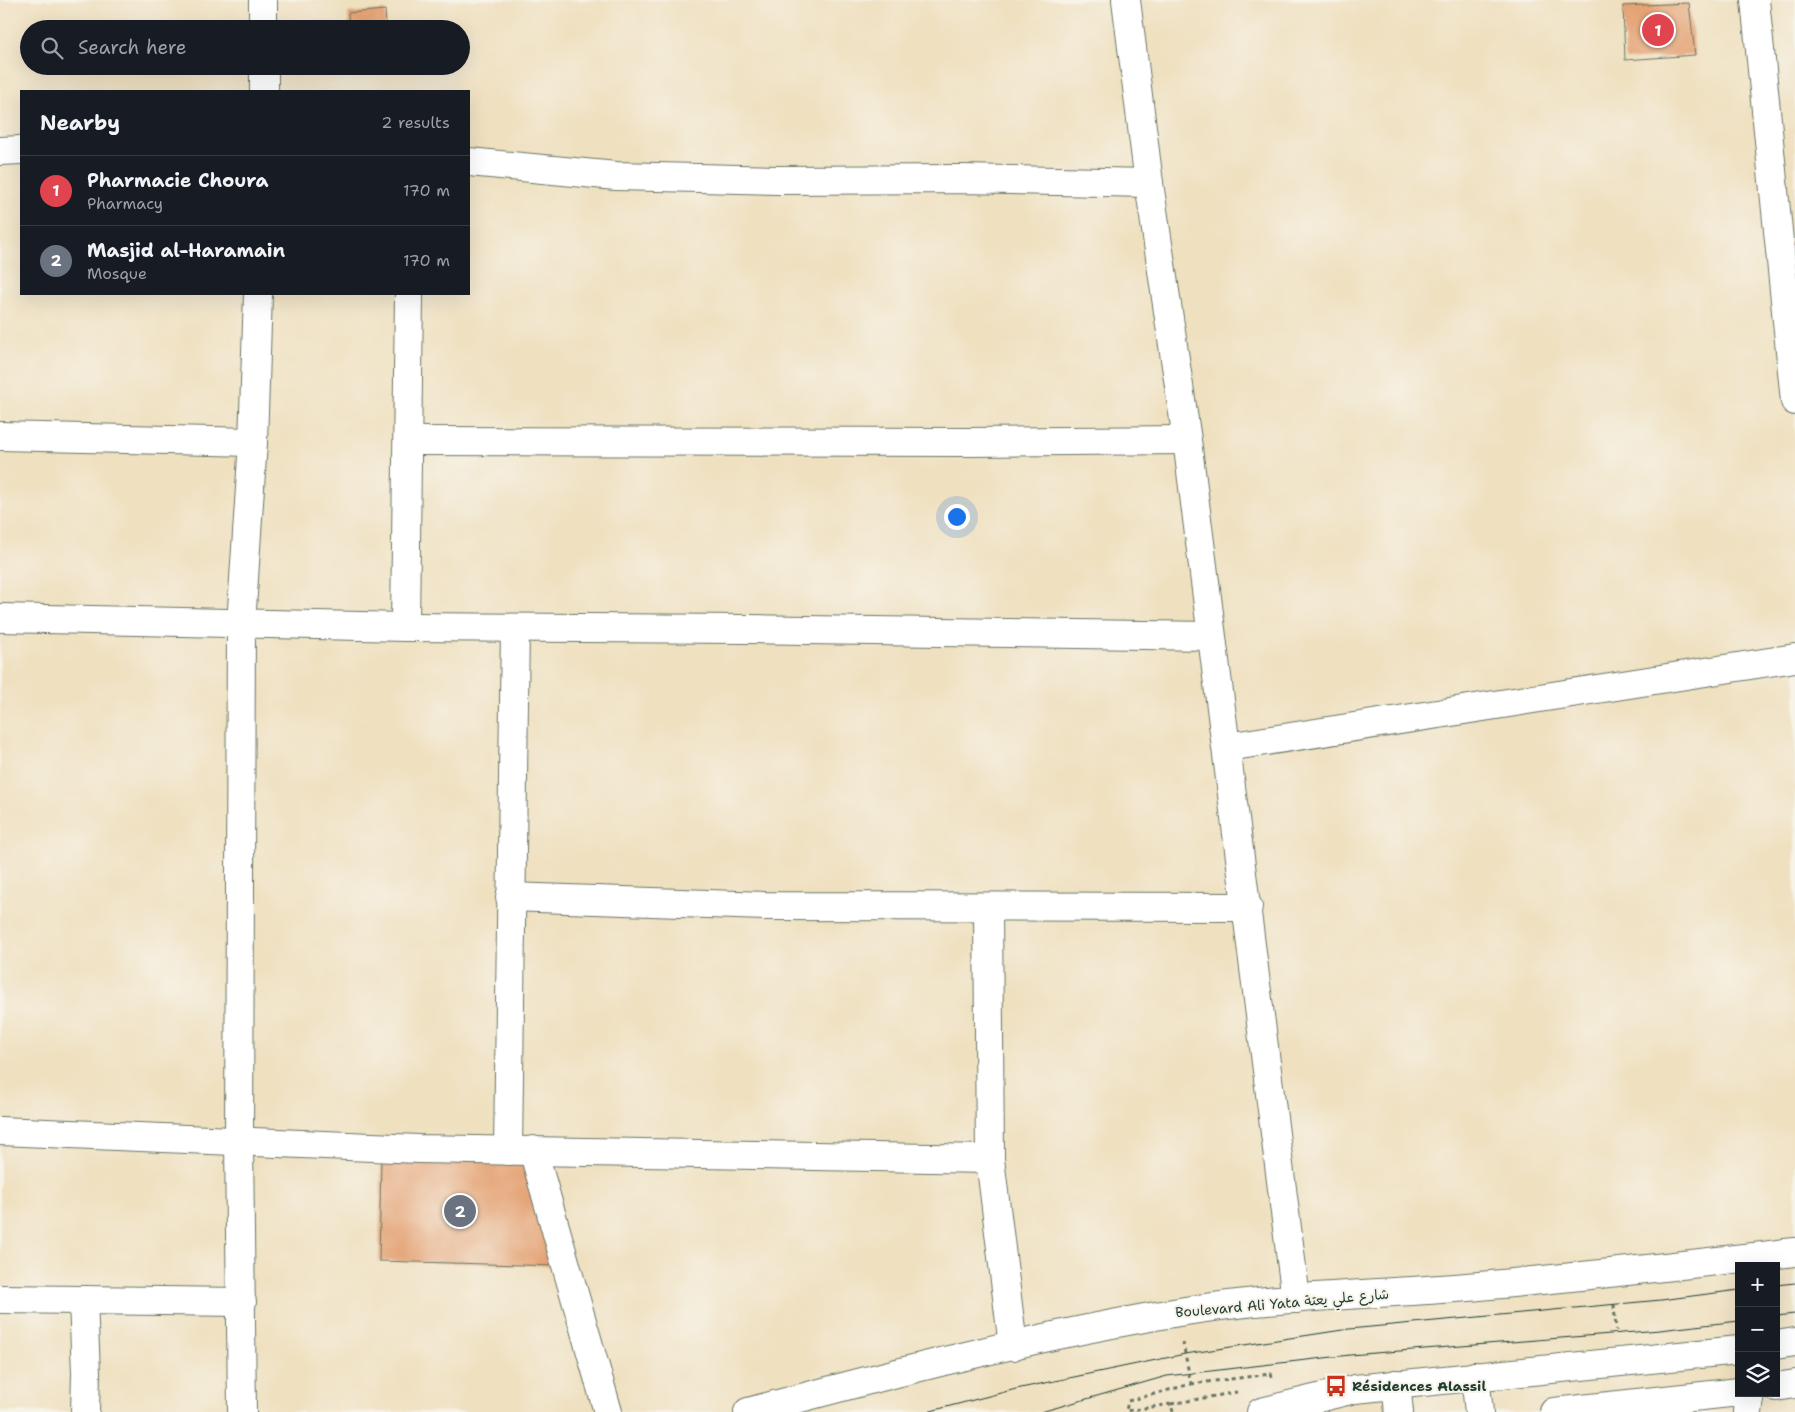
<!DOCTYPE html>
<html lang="en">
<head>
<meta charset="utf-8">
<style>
  body { margin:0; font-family:"Shantell Sans","Playpen Sans Arabic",sans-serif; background:#242831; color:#f1f3f6 }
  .controls { position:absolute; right:15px; bottom:15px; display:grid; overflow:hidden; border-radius:0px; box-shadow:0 5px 20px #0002 }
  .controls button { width:45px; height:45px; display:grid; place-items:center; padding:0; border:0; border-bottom:1px solid #363941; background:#171b24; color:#f1f3f6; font:25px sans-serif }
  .you { position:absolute; left:956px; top:516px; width:18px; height:18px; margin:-12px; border:4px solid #fff; border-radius:50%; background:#1a73e8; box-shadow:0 0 0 8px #1a73e833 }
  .badge { display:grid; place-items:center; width:32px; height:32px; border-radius:50%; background:#ea580c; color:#fff; font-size:16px; font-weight:700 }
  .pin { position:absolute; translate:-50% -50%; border:2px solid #fff; box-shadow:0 1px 5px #0006 }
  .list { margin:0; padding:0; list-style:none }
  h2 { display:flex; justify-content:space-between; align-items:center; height:65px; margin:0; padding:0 20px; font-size:21px }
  h2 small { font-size:16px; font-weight:400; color:#9ea1a6 }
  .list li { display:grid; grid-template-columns:32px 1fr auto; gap:15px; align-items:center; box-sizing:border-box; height:70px; padding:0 20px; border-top:1px solid #363941 }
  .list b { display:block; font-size:19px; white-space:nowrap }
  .list p { margin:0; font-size:16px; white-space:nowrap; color:#9ea1a6 }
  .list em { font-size:16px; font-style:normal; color:#9ea1a6 }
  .icon { flex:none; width:28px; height:28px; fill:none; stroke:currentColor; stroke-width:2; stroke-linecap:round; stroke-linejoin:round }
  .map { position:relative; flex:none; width:1795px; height:1412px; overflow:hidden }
  .search { position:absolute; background:#171b24; box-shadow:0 5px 20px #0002; left:20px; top:20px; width:450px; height:55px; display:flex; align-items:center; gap:12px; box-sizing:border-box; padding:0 18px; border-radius:28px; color:#9ea1a6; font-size:19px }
  .panel { position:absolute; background:#171b24; box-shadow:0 5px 20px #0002; left:20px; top:90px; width:450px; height:205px; border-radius:0px }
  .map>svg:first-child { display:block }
</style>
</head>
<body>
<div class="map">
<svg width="1795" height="1412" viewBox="0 0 1795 1412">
  <rect width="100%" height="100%" fill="#f7f3e8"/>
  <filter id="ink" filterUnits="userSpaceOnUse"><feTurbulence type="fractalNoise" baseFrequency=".02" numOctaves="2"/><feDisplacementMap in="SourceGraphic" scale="10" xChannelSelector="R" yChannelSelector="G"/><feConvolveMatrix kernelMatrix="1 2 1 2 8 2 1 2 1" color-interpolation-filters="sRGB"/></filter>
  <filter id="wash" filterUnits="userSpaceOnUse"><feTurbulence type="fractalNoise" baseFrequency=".0096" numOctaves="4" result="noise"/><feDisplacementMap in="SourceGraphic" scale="20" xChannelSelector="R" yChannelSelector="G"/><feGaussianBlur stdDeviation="1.12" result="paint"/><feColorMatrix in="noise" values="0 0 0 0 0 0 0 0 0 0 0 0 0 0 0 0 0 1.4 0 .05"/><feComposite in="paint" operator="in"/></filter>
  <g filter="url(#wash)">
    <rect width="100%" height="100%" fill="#efe0c0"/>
    <g id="blocks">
      <!-- building -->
      <g fill="#e4a375">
        <path d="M1689,3L1695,55L1625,60L1623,6Z"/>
        <path d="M385,10L386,25L349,27L348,13Z"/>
        <path d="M381,1158L524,1160L557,1266L379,1261Z"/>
      </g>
    </g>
  </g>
  <g filter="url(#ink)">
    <use href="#blocks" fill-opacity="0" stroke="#687665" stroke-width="1"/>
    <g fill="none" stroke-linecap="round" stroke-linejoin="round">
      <!-- minor casing -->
      <g stroke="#687665" stroke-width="30">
        <g id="minor">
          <path d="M263,0V29"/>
          <path d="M1126,0L1149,183L1187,440L1296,1299"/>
          <path d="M1755,0L1795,401"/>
          <path d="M264,66V91"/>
          <path d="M0,151L21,150"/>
          <path d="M469,162L616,176L778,180L961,179L1149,183"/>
          <path d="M0,436L253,442"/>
          <path d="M408,441L969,442L1187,440"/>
          <path d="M0,618L405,627L746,629L1211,636"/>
          <path d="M405,627L409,294"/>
          <path d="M1227,747L1795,658"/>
          <path d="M510,897L765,906L1248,907"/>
          <path d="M988,907L990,1159L1013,1346"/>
          <path d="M0,1131L419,1149L990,1159"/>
          <path d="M533,1150L608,1412"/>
          <path d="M508,1151L515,628"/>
          <path d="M0,1299L242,1302"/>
          <path d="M83,1300L86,1373L85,1412"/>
          <path d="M1475,1376L1479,1412"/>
          <path d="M1396,1384L1399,1412"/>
          <path d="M242,1412L239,1141L241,624L253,442L258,294"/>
          <path d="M748,1412C890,1374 1034,1336 1179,1312C1270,1297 1363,1295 1455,1288C1569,1279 1682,1265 1795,1252"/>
          <path d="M1748,1412L1751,1393"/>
        </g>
      </g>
      <!-- secondary casing -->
      <g stroke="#687665" stroke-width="30">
        <g id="secondary">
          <path d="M1776,1345L1795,1342"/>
          <path d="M1776,1387L1795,1384"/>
          <path d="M1261,1412L1355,1389L1739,1350"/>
          <path d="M1554,1412L1739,1392"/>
        </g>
      </g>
      <!-- path -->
      <g stroke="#687665" stroke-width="3" stroke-dasharray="4 4" stroke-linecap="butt">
        <path d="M1614,1305L1616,1331"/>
        <path d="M1191,1384L1271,1374L1272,1377"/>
        <path d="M1171,1404L1237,1392"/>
        <path d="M1173,1412L1171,1404L1126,1411L1128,1401L1191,1384L1183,1343"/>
      </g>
      <!-- minor -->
      <use href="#minor" stroke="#fff" stroke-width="28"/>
      <!-- secondary -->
      <use href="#secondary" stroke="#fff" stroke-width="28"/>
      <!-- tram -->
      <g stroke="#1f3d34" stroke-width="1">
        <path d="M1776,1285L1795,1283"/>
        <path d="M1776,1316L1795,1314"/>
        <path d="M927,1412L1016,1389L1185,1354L1349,1329L1661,1300L1739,1290"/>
        <path d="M1041,1412L1167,1376L1350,1355L1660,1330L1739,1321"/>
      </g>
    </g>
  </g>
  <!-- icons -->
  <defs>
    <g id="bus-bare" transform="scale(1.725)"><path d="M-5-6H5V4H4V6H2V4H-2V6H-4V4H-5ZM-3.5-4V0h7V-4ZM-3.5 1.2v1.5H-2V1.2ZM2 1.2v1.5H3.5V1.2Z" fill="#c8321e" stroke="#f7f3e8" stroke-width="2.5" paint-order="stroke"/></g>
  </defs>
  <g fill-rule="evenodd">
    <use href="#bus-bare" x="1336" y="1386"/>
  </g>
  <g text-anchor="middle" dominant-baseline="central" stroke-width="4" stroke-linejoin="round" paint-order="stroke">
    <!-- street labels -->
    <g font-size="14" fill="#1f3d34" stroke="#f7f3e8">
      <text transform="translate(1282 1303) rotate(-5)">Boulevard Ali Yata شارع علي يعتة</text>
    </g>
    <!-- poi labels -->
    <g font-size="14" font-weight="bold" fill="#1f3d34" stroke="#f7f3e8" text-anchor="start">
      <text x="1352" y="1386">Résidences Alassil</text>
    </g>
  </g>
</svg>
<div class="controls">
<button>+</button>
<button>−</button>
<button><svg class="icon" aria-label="layers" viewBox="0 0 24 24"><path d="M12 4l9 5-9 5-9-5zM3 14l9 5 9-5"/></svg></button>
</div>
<div class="you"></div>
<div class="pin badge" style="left:1658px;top:30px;background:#e0444e">1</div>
<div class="pin badge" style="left:460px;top:1211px;background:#6b7280">2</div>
<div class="search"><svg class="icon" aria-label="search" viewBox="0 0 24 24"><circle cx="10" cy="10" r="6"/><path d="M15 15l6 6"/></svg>Search here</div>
<section class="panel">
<h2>Nearby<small>2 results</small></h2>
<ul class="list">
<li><span class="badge" style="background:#e0444e">1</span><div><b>Pharmacie Choura</b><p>Pharmacy</p></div><em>170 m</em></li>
<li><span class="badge" style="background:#6b7280">2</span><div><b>Masjid al-Haramain</b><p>Mosque</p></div><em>170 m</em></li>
</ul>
</section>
</div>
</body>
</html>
